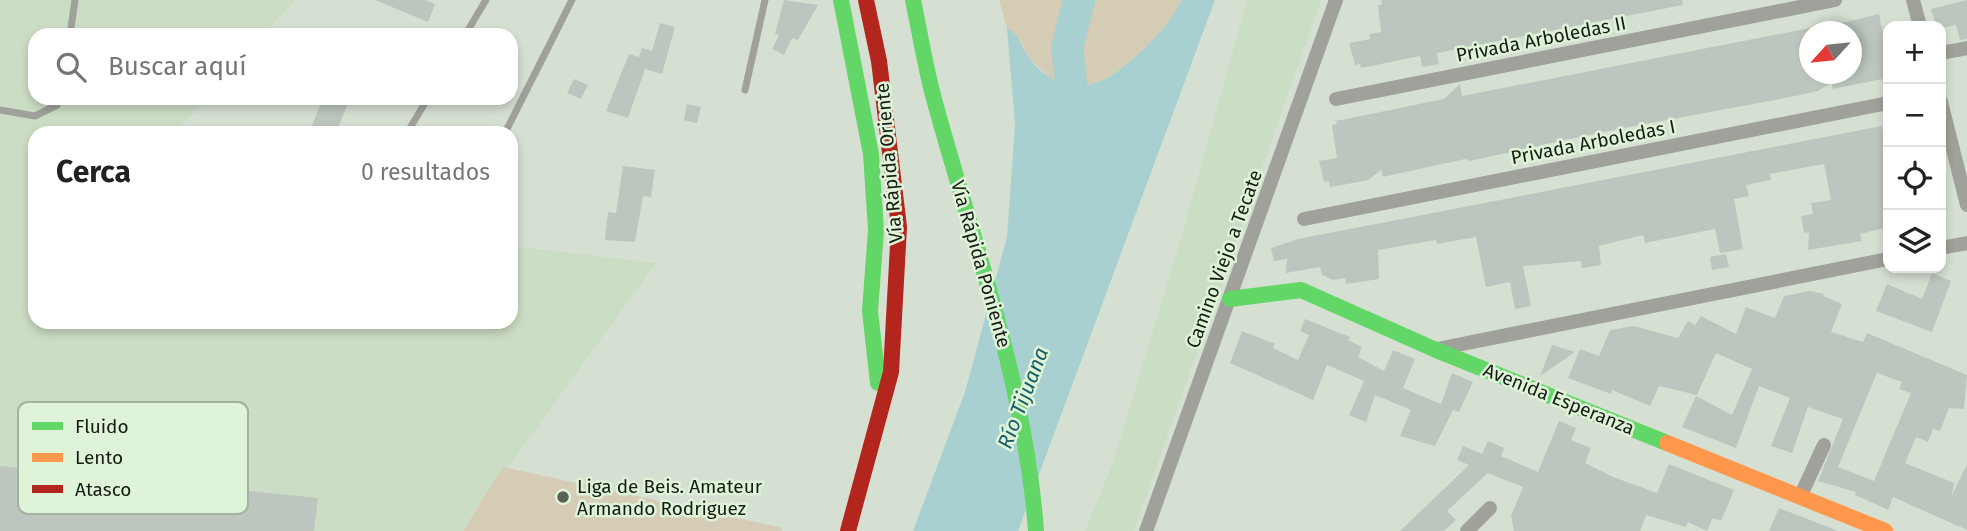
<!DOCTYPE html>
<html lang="es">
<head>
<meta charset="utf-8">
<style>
  body { margin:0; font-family:"Fira Sans",sans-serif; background:#f2f2f2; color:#222 }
  .controls { position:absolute; right:21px; top:21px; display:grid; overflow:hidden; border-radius:14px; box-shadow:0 4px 10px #0003 }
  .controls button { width:63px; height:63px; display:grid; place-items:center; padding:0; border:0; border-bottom:2px solid #e0e0e0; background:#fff; color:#222; font:35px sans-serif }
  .compass { position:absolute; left:1799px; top:21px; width:63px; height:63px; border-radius:50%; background:#fff; box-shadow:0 4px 10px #0003; rotate:243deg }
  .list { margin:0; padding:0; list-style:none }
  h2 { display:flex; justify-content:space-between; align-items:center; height:91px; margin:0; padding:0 28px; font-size:30px }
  h2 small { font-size:23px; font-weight:400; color:#767676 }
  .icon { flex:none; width:38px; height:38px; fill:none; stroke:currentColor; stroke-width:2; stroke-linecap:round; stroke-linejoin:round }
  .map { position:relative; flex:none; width:1967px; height:531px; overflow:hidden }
  .search { position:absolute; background:#fff; box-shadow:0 4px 10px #0003; left:28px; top:28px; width:490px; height:77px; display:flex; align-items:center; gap:18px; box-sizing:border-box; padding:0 24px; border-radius:21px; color:#767676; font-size:26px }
  .panel { position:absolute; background:#fff; box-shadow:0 4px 10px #0003; left:28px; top:126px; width:490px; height:203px; border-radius:21px }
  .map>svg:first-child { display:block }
</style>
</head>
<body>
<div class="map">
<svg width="1967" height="531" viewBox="0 0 1967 531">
  <rect width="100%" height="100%" fill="#d6e0d2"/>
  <!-- built -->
  <g fill="#ccddc5">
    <path d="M0,0H295L263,35H35V98H206L174,133H35V322H511V246L656,263L462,531H0Z"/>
    <path d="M1247,0H1321L1134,531H1085L1114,460L1181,238Z"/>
  </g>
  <!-- green -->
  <g fill="#d5ccb5">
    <path d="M999,0H1181C1174,25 1128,66 1105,79C1095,84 1083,86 1073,89L1052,80L1028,57L1021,41L1007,28Z"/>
    <path d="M503,467L783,528L781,531H463Z"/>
  </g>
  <!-- water -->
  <path fill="#a8d0d0" d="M1181,0H1215L1018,531H913L965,392L1007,237L1015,125L1007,28C1019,35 1021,43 1027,55C1038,72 1055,82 1073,89C1083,86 1095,84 1105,79C1129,66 1173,25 1181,0Z"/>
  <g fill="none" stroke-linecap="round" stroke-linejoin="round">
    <!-- river -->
    <path stroke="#a8d0d0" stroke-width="32" d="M1077,133L1067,48L1079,0"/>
  </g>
  <!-- building -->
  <g fill="#bcc6be" fill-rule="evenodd">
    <path d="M375,0H425L435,4L428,22Z"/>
    <path d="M784,0L818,5L798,40L792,38L784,55L772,49L779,35L775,34Z"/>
    <path d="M1381,0H1682L1683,5L1437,53L1439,64L1422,67L1420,56L1361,68L1360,64L1355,65L1349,43L1370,39L1369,34L1381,32L1378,5H1382Z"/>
    <path d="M1967,0V39L1960,40L1956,25L1941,28L1936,26L1931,9Z"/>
    <path d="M1879,14L1885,44H1888L1887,78L1833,89L1831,83L1818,91L1801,95L1597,133L1470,161L1465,159L1383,177L1381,170L1368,180L1348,184L1330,187L1329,181L1324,182L1319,161L1337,158L1332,125L1337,124L1336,121L1444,99L1460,84L1462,96L1810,28V74H1852V32H1825V27Z"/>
    <path d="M660,23L675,27L662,74L645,69L628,118L606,111L629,54L639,57L642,48L652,51Z"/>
    <path d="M574,79L588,85L581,99L567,93Z"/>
    <path d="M323,98H350L336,133H309Z"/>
    <path d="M687,104L701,107L697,123L684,120Z"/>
    <path d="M1882,126V130L1888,129V227L1860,234L1862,241L1808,250L1809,232L1804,233L1801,216L1813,214L1811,203L1831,200L1824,164L1770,174L1771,180L1746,185L1749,196L1734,199L1743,249L1720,253L1715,229L1645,243L1643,235L1599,246L1601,265L1582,268L1581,261L1523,266L1531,306L1515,309L1510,282L1486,287L1476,237L1437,244L1436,240L1378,250L1379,279L1346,284L1345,278L1333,280L1322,275L1320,267L1286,273L1287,259L1274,261L1271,248L1298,239Z"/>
    <path d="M623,166L655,170L651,197L643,196L635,242L605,240L608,212L616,213Z"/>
    <path d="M1726,254L1729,267L1712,270L1710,257Z"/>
    <path d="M1932,273L1951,281L1932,332L1876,311L1887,284L1922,299Z"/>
    <path d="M1810,291L1824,294L1823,296L1842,304L1831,332L1863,342L1867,333L1967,375L1964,409L1949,408L1940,431L1933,429L1928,442L1916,437L1905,463L1954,483L1952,495L1967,464V530L1893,497L1888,510L1855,495L1856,492L1818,481L1843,419L1808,407L1792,453L1771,446L1790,398L1759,386L1736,448L1682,427L1696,396L1732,415L1752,369L1716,353L1697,395L1659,386L1650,406L1612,390L1611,394L1568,378L1580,349L1599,356L1610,330L1634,326L1678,338L1688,321L1695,325L1701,316L1736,334L1746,307L1775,318L1784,296ZM1877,373L1902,382L1899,389L1911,393L1874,481L1838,467Z"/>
    <path d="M1305,319L1350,337L1348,340L1362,347L1358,357L1384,371L1393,350L1415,359L1403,388L1441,404L1452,373L1473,382L1459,412L1453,410L1435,446L1400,436L1411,410L1375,395L1366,422L1349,415L1364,381L1327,365L1313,400L1230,363L1242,331L1275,344L1273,348L1298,360L1309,335L1300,331Z"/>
    <path d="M1552,345L1575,352L1540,376Z"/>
    <path d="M1559,421L1576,428L1571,440L1591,448L1585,463L1613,477L1657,493L1669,464L1734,490L1721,521L1713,518L1707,531L1688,522L1686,527L1646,515L1640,531H1514L1511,516L1523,487L1488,473L1447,511L1456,520L1444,531H1400L1469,465L1457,460L1463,446L1482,454L1488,441L1504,448L1501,456L1538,472Z"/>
    <path d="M0,466L318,498L314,531H0Z"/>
    <path d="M1779,508L1836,530V531H1769Z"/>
  </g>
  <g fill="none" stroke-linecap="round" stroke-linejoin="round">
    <!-- lane -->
    <g stroke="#9fa19a" stroke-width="7">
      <path d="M70,35L75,0"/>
      <path d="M465,35L486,0"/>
      <path d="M745,90L765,0"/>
      <path d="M0,110L35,116L57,105L60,98"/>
      <path d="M356,131L360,133"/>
      <path d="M407,133L428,98"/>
      <path d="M505,133L572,0"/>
    </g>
    <!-- street -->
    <g stroke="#9fa19a" stroke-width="14">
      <path d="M1913,0L1920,26"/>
      <path d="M1941,53L1967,48"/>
      <path d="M1336,99L1835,0"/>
      <path d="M1941,102L1967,205"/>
      <path d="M1304,219L1888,103"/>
      <path d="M1941,248L1967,243"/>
      <path d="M1437,349L1888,259"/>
      <path d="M1800,497L1824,445"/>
      <path d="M1146,531L1336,0"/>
      <path d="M1467,531L1490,508"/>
    </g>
    <!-- fast -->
    <g stroke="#63d668" stroke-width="16">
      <path d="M841,0L871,154L876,230L870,311L878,383"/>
      <path d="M913,0C920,33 925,66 934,99C973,242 1025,382 1036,531"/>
      <path d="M1230,299L1301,290L1436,350L1667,443"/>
    </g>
    <!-- slow -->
    <path stroke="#ff974d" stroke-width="16" d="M1667,443L1885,531"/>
    <!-- jam -->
    <path stroke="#b3261e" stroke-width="16" d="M848,531L891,372L899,227L879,61L866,0"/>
  </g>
  <!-- markers -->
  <circle fill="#596156" stroke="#dff3d9" stroke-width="2.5" cx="563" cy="497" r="7"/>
  <g text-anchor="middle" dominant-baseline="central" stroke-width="5" stroke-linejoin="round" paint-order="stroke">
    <!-- street labels -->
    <g font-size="19" fill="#161c13" stroke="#dff3d9">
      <text transform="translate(1541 39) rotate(-11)">Privada Arboledas II</text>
      <text transform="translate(1593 142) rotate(-11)">Privada Arboledas I</text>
      <text transform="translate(889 163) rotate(-95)">Vía Rápida Oriente</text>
      <text transform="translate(1224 259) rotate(-70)">Camino Viejo a Tecate</text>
      <text transform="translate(981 264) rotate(74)">Vía Rápida Poniente</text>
      <text transform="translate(1559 399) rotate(22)">Avenida Esperanza</text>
    </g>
    <!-- poi labels -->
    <g font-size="19" fill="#161c13" stroke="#dff3d9" text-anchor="start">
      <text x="577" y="486">Liga de Beis. Amateur<tspan x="577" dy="22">Armando Rodriguez</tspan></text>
    </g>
    <!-- water labels -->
    <g font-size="21" font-style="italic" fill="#165f65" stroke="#dff3d9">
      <text transform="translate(1023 398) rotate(-69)">Río Tijuana</text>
    </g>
  </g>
  <!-- legend -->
  <rect x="18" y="402" width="230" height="112" rx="10" fill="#dff3d9" stroke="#a3b29e" stroke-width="2"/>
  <rect x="32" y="422" width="31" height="8" fill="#63d668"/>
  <rect x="32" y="453" width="31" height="9" fill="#ff974d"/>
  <rect x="32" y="485" width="31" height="8" fill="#b3261e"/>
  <g font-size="19" fill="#161c13">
    <text x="75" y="433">Fluido</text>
    <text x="75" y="464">Lento</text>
    <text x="75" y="496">Atasco</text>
  </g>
</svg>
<div class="controls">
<button>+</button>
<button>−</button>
<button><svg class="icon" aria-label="locate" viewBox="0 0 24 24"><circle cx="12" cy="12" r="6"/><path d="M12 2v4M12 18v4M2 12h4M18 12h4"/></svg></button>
<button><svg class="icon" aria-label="layers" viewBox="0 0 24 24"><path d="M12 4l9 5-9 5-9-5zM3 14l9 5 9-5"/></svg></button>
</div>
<svg class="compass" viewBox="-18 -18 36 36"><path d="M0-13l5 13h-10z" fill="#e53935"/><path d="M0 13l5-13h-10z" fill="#767676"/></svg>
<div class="search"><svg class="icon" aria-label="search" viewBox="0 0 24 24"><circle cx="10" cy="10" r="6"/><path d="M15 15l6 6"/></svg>Buscar aquí</div>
<section class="panel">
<h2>Cerca<small>0 resultados</small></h2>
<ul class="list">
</ul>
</section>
</div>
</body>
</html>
